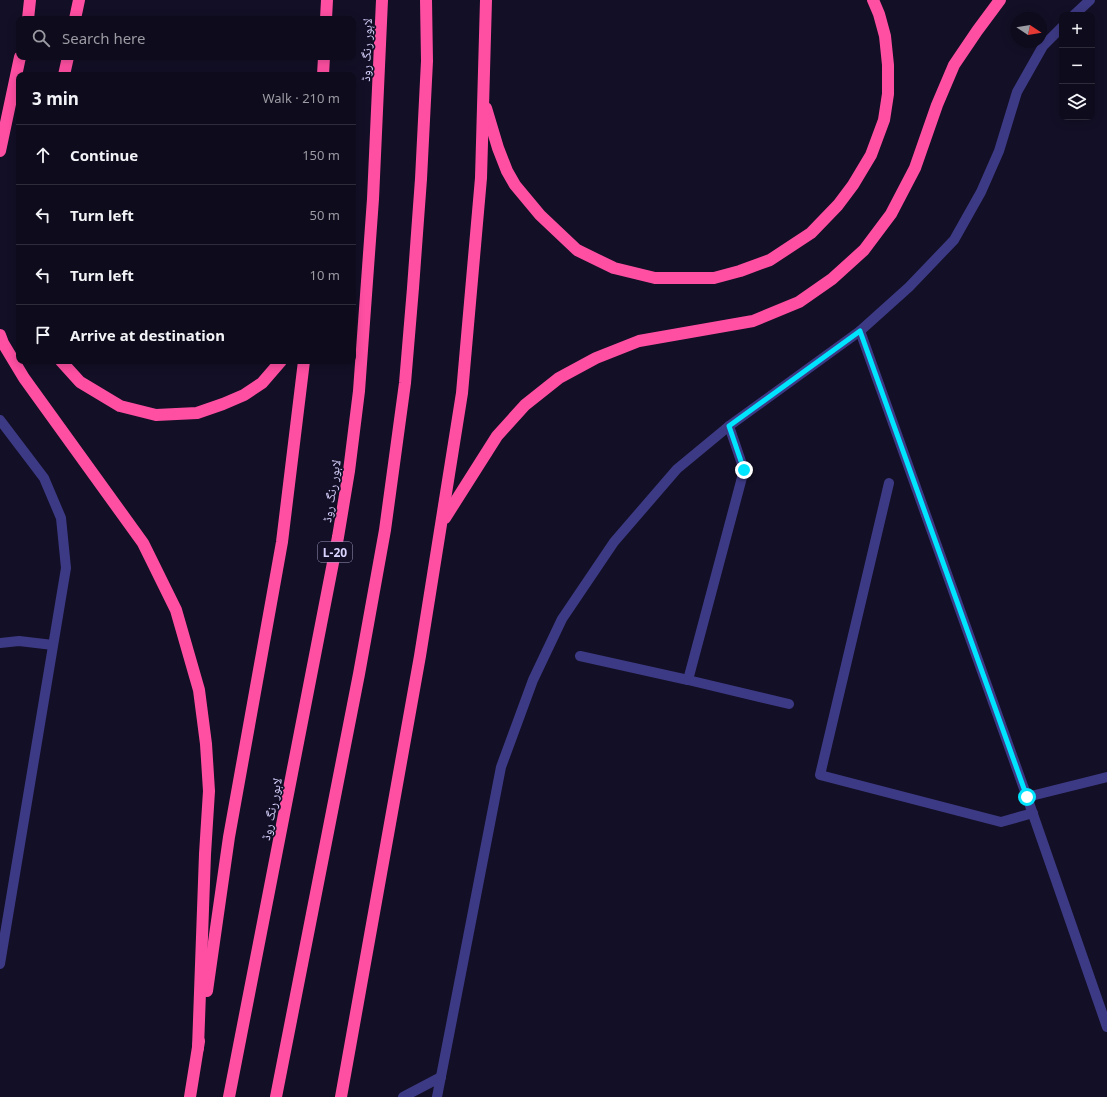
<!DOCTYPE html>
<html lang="en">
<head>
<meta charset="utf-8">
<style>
  body { margin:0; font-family:"Noto Sans","Noto Naskh Arabic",sans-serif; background:#171425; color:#f1f3f6 }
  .controls { position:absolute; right:12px; top:12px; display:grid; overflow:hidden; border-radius:8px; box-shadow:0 2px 10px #0003 }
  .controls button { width:36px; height:36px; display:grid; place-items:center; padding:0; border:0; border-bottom:1px solid #2e2b3b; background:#0e0b1c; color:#f1f3f6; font:20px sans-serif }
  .compass { position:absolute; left:1011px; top:12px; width:36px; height:36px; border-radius:50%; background:#0e0b1c; box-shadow:0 2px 10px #0003; rotate:102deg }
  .stop { position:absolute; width:12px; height:12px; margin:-9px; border:3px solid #00e5ff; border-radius:50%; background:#fff }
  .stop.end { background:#00e5ff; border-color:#fff; box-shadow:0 1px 4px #0008 }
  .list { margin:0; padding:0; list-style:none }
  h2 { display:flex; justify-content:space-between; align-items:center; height:52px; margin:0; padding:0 16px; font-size:17px }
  h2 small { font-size:13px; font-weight:400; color:#9b9ba3 }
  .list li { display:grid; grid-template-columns:26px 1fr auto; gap:12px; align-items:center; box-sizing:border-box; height:60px; padding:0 16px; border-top:1px solid #2e2b3b }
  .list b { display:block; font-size:15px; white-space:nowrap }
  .list em { font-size:13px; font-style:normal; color:#9b9ba3 }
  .icon { flex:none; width:22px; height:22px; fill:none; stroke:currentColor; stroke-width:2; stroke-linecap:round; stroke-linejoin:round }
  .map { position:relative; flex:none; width:1107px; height:1097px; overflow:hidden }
  .search { position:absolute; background:#0e0b1c; box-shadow:0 2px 10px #0003; left:16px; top:16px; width:340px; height:44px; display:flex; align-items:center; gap:10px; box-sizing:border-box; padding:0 14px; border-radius:8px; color:#9b9ba3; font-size:15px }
  .panel { position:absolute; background:#0e0b1c; box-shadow:0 2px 10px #0003; left:16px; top:72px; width:340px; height:292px; border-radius:8px }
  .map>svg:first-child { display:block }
</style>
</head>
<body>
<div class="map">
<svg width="1107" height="1097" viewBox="0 0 1107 1097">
  <rect width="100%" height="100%" fill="#130f26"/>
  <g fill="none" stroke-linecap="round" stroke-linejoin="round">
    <!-- service -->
    <g stroke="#3d3a85" stroke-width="10">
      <path d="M889,483L820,775L1001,822L1033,813"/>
      <path d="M1027,797L1107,777"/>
    </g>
    <!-- minor -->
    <g stroke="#3d3a85" stroke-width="10">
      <path d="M860,331L1027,797L1107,1027"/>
      <path d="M0,420L44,478L61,518L66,568L0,964"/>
      <path d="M0,643L19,641L53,645"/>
      <path d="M580,656L688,680L744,470L729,426"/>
      <path d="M688,680L789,704"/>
    </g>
    <!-- tertiary -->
    <g stroke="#3d3a85" stroke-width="10">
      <path d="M1074,15L1090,0"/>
      <path d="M403,1097L441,1077"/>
      <path d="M437,1097L501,767L533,680L562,619L614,542L677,469L729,426L860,331L909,287L954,240L981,192L999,151L1017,92L1043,46L1062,27"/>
    </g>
    <!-- motorway -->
    <g stroke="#ff4fa3" stroke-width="12">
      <path d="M28,19L30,0"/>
      <path d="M75,19L79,0"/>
      <path d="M326,19L327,0"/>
      <path d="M64,75L68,57"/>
      <path d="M323,75L324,57"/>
      <path d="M486,108L498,148L507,171L515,185L540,215L577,250L614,268L655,278H714L740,271L770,260L811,233L838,205L853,185L871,155L884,120L888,94V65L885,36L879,14L873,0"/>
      <path d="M0,151L20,57"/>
      <path d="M0,335L3,343L24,378L143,543L176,610L199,690L206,744L209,791L205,854L198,1048"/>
      <path d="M61,361L80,382L120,406L156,415L197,413L223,404L244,395L262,383L281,361"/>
      <path d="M445,518L497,436L525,405L559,378L596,358L639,341L753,321L799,302L832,279L864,250L891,214L915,168L937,105L954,65L977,31L1000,0"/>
      <path d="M207,991L229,837L282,542L304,361"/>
      <path d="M190,1097L199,1041"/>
      <path d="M229,1097L338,537L349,471L359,391L373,199L382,0"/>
      <path d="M276,1097L359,674L385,530L405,383L413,288L421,179L427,61L426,0"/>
      <path d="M341,1097L420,656L462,393L481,178L486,0"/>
    </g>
  </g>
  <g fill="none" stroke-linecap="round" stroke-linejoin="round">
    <!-- route -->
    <path stroke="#00e5ff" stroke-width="5" d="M744,470L729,426L860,331L1027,797"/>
  </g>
  <g text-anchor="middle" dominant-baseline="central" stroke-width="3.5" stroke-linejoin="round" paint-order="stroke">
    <!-- shield labels -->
    <rect fill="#130f26" stroke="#9e99be" stroke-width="1" x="318" y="542" width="34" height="20" rx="3"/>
    <g font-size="12" font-weight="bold" fill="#d9d4ff">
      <text x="335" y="552">L-20</text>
    </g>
    <!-- street labels -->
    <g font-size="13" fill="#d9d4ff" stroke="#130f26">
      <text transform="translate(366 50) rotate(-88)">لاہور رنگ روڈ</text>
      <text transform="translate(331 491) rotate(-81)">لاہور رنگ روڈ</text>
      <text transform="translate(271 809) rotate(-79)">لاہور رنگ روڈ</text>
    </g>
  </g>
</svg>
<div class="controls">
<button>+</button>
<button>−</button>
<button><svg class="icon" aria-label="layers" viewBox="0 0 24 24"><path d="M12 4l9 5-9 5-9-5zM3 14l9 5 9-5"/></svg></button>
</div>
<svg class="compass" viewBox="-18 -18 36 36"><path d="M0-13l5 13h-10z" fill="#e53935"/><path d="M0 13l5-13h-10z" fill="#9b9ba3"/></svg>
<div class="stop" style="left:1027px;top:797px"></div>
<div class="stop end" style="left:744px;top:470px"></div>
<div class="search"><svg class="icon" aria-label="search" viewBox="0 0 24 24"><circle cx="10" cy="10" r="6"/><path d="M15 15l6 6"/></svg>Search here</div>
<section class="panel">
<h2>3 min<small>Walk · 210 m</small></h2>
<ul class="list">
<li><svg class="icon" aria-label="ahead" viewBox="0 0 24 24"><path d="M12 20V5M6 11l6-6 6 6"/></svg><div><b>Continue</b></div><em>150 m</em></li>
<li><svg class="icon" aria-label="left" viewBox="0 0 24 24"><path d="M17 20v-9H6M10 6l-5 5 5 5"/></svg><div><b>Turn left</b></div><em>50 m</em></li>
<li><svg class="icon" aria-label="left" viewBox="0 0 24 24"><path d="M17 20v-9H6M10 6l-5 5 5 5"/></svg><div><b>Turn left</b></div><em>10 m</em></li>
<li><svg class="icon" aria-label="arrive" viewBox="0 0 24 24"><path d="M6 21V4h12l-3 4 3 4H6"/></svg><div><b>Arrive at destination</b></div></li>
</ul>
</section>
</div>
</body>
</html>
